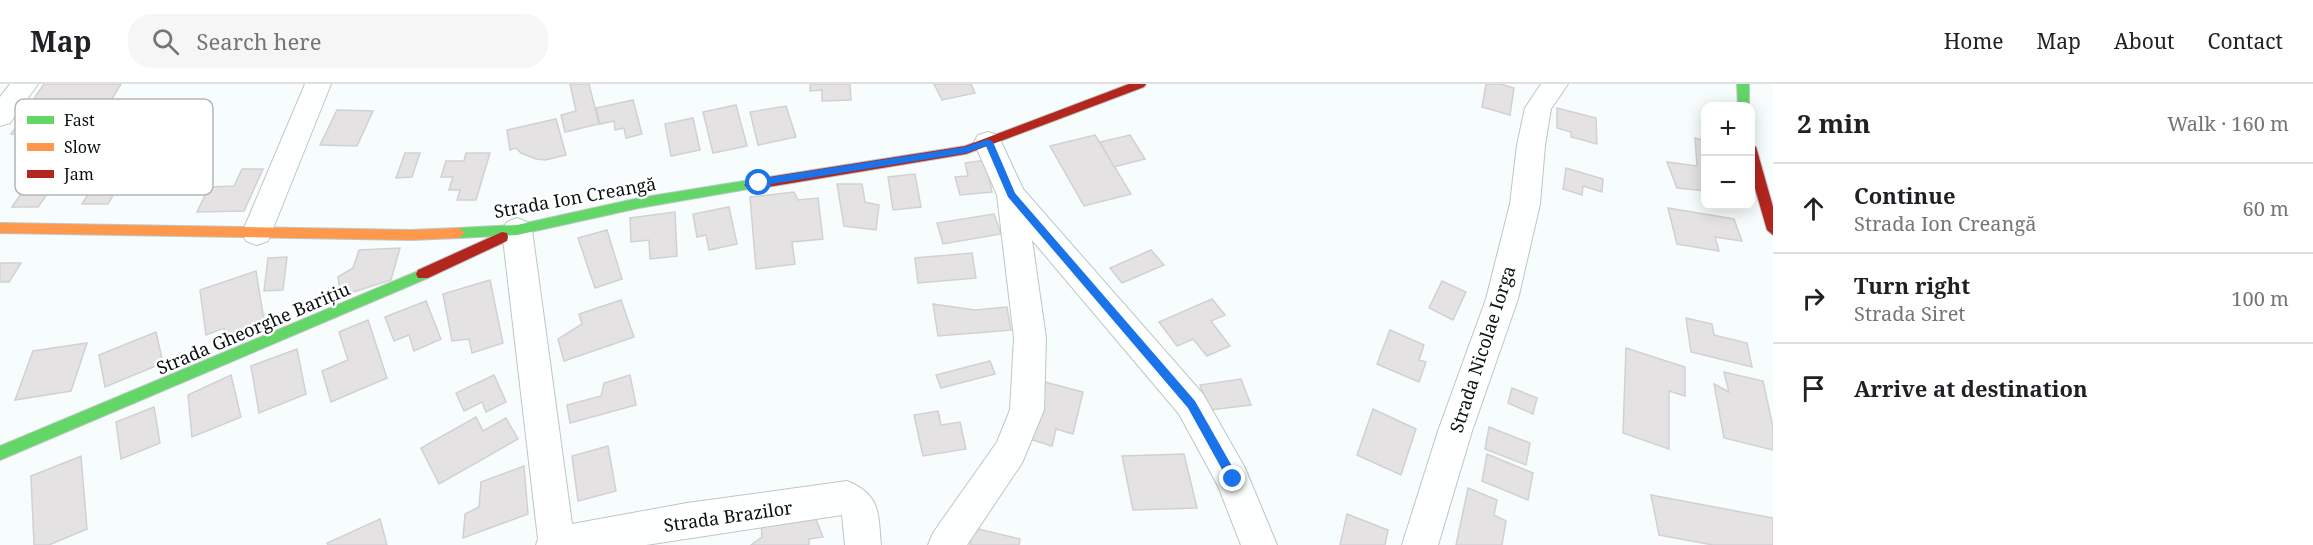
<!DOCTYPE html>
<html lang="en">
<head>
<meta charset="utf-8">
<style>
  body { margin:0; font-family:"Noto Serif",serif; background:#f6f6f6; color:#202124 }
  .controls { position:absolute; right:18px; top:18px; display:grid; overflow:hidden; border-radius:12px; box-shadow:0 3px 15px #0003 }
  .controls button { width:54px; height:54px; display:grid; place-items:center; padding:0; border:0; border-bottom:2px solid #e0e0e0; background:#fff; color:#202124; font:30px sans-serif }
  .stop { position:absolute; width:18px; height:18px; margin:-14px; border:4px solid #1a73e8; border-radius:50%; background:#fff }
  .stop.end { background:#1a73e8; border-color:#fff; box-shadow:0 2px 6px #0008 }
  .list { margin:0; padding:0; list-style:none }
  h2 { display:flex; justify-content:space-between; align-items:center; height:78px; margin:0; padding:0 24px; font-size:26px }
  h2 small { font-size:20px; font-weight:400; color:#757577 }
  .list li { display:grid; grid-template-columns:39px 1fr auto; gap:18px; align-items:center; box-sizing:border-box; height:90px; padding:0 24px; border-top:2px solid #e0e0e0 }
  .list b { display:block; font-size:22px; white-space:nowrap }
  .list p { margin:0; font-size:20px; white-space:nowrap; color:#757577 }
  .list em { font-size:20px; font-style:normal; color:#757577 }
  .icon { flex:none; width:33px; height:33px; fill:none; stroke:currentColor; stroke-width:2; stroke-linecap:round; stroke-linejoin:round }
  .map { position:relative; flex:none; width:1773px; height:461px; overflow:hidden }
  header { display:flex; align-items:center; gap:36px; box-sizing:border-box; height:84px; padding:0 30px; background:#fff; border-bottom:2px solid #e0e0e0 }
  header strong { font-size:28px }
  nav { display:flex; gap:33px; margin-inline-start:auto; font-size:21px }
  .search { width:420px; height:54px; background:#f6f6f6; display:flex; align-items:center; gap:15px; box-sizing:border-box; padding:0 21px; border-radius:24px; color:#757577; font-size:22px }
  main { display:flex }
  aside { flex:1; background:#fff }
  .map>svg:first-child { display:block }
</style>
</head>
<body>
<header>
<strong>Map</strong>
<div class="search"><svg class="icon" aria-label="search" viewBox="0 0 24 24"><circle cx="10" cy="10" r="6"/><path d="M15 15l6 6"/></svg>Search here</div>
<nav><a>Home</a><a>Map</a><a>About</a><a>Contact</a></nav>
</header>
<main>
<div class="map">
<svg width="1773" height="461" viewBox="0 0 1773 461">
  <rect width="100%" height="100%" fill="#f7fcfd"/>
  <!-- building -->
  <g fill="#e5e2e4" stroke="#d2d1d2" stroke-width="1.5">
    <path d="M44,0H121L112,15L33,16Z"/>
    <path d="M570,0H589L599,40L565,48L561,31L576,27Z"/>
    <path d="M810,0H850L851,16L822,17V6L810,7Z"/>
    <path d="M934,0H971L975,9L942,16Z"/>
    <path d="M1486,0H1500L1514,4L1510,31L1482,23Z"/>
    <path d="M633,16L642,50L626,54L624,44L615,46L614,37L600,40L596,24Z"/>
    <path d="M736,21L747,62L713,69L703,28Z"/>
    <path d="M786,22L796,53L758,61L750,28Z"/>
    <path d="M1557,24L1596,34L1597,60L1571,53V48L1557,44Z"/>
    <path d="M337,26L373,27L357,62L320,61Z"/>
    <path d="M24,32L98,33L87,51L11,50Z"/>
    <path d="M693,34L700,66L671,72L665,40Z"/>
    <path d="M556,35L566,71L545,76L536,75L521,69L516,64L510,66L507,46Z"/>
    <path d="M1095,51L1131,110L1084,122L1050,62Z"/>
    <path d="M1130,51L1145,75L1114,83L1100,58Z"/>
    <path d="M46,54L98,56L81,79H69L38,123H12L33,93H18Z"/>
    <path d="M1695,54L1706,57V107L1677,104L1667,78L1697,82Z"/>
    <path d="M405,69H420L412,93L396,94Z"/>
    <path d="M466,69H490L476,116H457L460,106H449L453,93H441L446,77H464Z"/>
    <path d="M985,76L992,108L960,111L955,93L968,92L965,79Z"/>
    <path d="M106,81H131L108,120H82Z"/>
    <path d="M1566,84L1603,95L1602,108L1583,102L1582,111L1563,105Z"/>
    <path d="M242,85H263L244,127L197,128L209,103L234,102Z"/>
    <path d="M915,90L921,123L893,126L888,93Z"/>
    <path d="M837,100H862L865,118L879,121L876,146L844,142Z"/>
    <path d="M794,108L798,116L818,114L823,155L792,158L795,180L756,185L750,113Z"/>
    <path d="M729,123L737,160L709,166L706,151L697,153L693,130Z"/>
    <path d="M1668,124L1734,135L1742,157L1715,153L1719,167L1677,160Z"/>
    <path d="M675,128L677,172L650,175L649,156L631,158L630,134Z"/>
    <path d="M994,130L1001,150L943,160L937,139Z"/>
    <path d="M607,146L622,195L595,204L578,154Z"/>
    <path d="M400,164L391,196L341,212L338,193L353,184L359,166Z"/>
    <path d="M1151,166L1164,181L1122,199L1110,184Z"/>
    <path d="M972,169L976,194L918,199L915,174Z"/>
    <path d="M287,173L283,206L264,207L268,174Z"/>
    <path d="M0,179H21L9,198H0Z"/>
    <path d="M256,187L265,243L226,257L224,244L206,251L200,206Z"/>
    <path d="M490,196L503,259L472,269L469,255L452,257L443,210Z"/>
    <path d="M1442,197L1466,208L1453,236L1429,224Z"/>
    <path d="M1212,215L1225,231L1211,237L1230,262L1207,272L1193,255L1177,262L1159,238Z"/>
    <path d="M621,216L634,253L564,277L558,255L582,240L579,230Z"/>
    <path d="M426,217L441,255L414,267L409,251L394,257L385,233Z"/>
    <path d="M933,220L975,226L1007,223L1011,246L938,252Z"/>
    <path d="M1686,234L1712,240L1714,251L1747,259L1752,283L1691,268Z"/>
    <path d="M368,236L387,294L331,318L322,287L348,276L339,248Z"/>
    <path d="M1390,246L1424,261L1419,276L1426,278L1419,298L1377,280Z"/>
    <path d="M156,248L163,279L105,303L99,271Z"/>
    <path d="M87,259L71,307L15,316L33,267Z"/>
    <path d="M1626,264L1685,283V312L1669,307V365L1623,349Z"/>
    <path d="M297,265L306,310L259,329L251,282Z"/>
    <path d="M990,277L995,290L941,304L936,291Z"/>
    <path d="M1724,288L1763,297L1773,343V366L1724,354L1714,300L1729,308Z"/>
    <path d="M231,291L241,333L192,353L188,311Z"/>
    <path d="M494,291L506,318L486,328L482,318L464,327L456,309Z"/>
    <path d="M630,291L636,321L570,339L567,321L601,312L604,299Z"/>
    <path d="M1241,295L1251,321L1209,326L1200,301Z"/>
    <path d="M1045,298L1083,308L1073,350L1056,345L1052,362L1029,355Z"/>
    <path d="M1512,304L1537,314L1533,330L1508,319Z"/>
    <path d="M154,323L160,359L121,375L116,338Z"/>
    <path d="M1373,325L1416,345L1401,391L1357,371Z"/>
    <path d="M938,327L941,341L960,338L966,365L923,372L914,331Z"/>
    <path d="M476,333L483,347L506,334L518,355L439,400L421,364Z"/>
    <path d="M1489,343L1530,359L1526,381L1485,365Z"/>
    <path d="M608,362L616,407L578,417L572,372Z"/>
    <path d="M1184,370L1197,424L1133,426L1122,372Z"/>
    <path d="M1487,370L1533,389L1528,416L1482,397Z"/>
    <path d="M81,372L87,445L49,461H34L31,392Z"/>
    <path d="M524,382L528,430L463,454L465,430L479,423L481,398Z"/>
    <path d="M1468,404L1497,416L1494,431L1506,437L1502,461H1456Z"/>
    <path d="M1651,411L1773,434V461H1713L1659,451Z"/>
    <path d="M814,430L823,453L809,455V461H751L762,453L761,437Z"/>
    <path d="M1347,430L1388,446L1385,461H1340Z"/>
    <path d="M380,435L387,461H328L327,459Z"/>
    <path d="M974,444L1020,455L1019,461H970Z"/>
  </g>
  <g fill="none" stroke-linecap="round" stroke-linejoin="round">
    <!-- street casing -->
    <g stroke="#bfc6c7" stroke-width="2">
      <g id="street">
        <path d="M10,0H38L10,39L0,42V13Z"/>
        <path d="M305,0H331L268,157L257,161L246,157L242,149Z"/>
        <path d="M1541,0H1568L1551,25L1545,61L1540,120L1518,215L1472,347L1438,461H1402L1438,347L1486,215L1510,120L1517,61L1525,24Z"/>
        <path d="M988,48L998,51L1023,105L1203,310L1245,384L1277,461H1241L1218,402L1179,330L1032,156L1046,254L1044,326L1022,379L967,461H928L933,449L997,358L1010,326L1014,254L997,111L974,58L978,51Z"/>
        <path d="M517,134L527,138L532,146L572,440L687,419L847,397C881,411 878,429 881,461H845L842,431L646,461H536L538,455L502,146L507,138Z"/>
      </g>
    </g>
    <!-- fast casing -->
    <g stroke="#bfc6c7" stroke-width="2">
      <g id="fast">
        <path d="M1737,0H1749V22H1738Z"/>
        <path d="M750,96L756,101L754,104L639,124L517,151L459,154L453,149L459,144L517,141L639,114Z"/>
        <path d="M423,185L428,186L430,190L428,194L0,376V362Z"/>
      </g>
    </g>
    <!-- slow casing -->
    <g stroke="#bfc6c7" stroke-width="2">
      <path id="slow" d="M0,139L411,146L459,144L465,149L459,154L411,156L0,149Z"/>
    </g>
    <!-- jam casing -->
    <g stroke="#bfc6c7" stroke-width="2">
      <g id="jam">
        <path d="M1129,0H1146L1144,3L966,70L750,106L744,101L750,96L965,62Z"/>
        <path d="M1750,59L1756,63L1773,123V151L1767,146L1750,87Z"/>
        <path d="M502,148L507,149L508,153L507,157L428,194H418L416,190L418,186Z"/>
      </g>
    </g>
    <!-- street -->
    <use href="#street" fill="#feffff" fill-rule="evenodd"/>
    <!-- fast -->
    <use href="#fast" fill="#63d668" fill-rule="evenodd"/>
    <!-- slow -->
    <use href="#slow" fill="#ff974d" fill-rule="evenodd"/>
    <!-- jam -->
    <use href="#jam" fill="#b3261e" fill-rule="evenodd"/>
  </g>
  <!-- route -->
  <path fill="#1a73e8" d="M988,55L993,58L1015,109L1195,317L1237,391V398H1229L1188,324L1008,113L986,62L966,69L759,102L755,99L759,95L965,63Z"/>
  <g text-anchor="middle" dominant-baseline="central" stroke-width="5" stroke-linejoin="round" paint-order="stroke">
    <!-- street labels -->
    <g font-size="18" fill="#091012" stroke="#fff">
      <text transform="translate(575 113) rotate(-10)">Strada Ion Creangă</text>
      <text transform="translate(253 244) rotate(-23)">Strada Gheorghe Barițiu</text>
      <text transform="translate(1482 265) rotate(-72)">Strada Nicolae Iorga</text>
      <text transform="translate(728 432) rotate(-8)">Strada Brazilor</text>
    </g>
  </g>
  <!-- legend -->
  <rect x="15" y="15" width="198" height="96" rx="9" fill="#fff" stroke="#b5b7b8" stroke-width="1.5"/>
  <rect x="27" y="32" width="27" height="8" fill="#63d668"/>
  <rect x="27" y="59" width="27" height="8" fill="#ff974d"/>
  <rect x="27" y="86" width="27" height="8" fill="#b3261e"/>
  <g font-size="16" fill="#091012">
    <text x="64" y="42">Fast</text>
    <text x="64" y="69">Slow</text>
    <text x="64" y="96">Jam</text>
  </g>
</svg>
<div class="controls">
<button>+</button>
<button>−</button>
</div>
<div class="stop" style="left:759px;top:99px"></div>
<div class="stop end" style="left:1233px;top:395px"></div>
</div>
<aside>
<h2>2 min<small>Walk · 160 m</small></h2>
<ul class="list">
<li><svg class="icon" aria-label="ahead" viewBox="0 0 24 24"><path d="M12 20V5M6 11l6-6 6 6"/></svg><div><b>Continue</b><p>Strada Ion Creangă</p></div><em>60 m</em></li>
<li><svg class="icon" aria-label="right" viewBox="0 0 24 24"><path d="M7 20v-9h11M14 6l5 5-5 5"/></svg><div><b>Turn right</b><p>Strada Siret</p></div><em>100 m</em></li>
<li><svg class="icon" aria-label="arrive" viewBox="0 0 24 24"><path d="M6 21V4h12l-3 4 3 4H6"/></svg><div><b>Arrive at destination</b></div></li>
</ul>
</aside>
</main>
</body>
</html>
